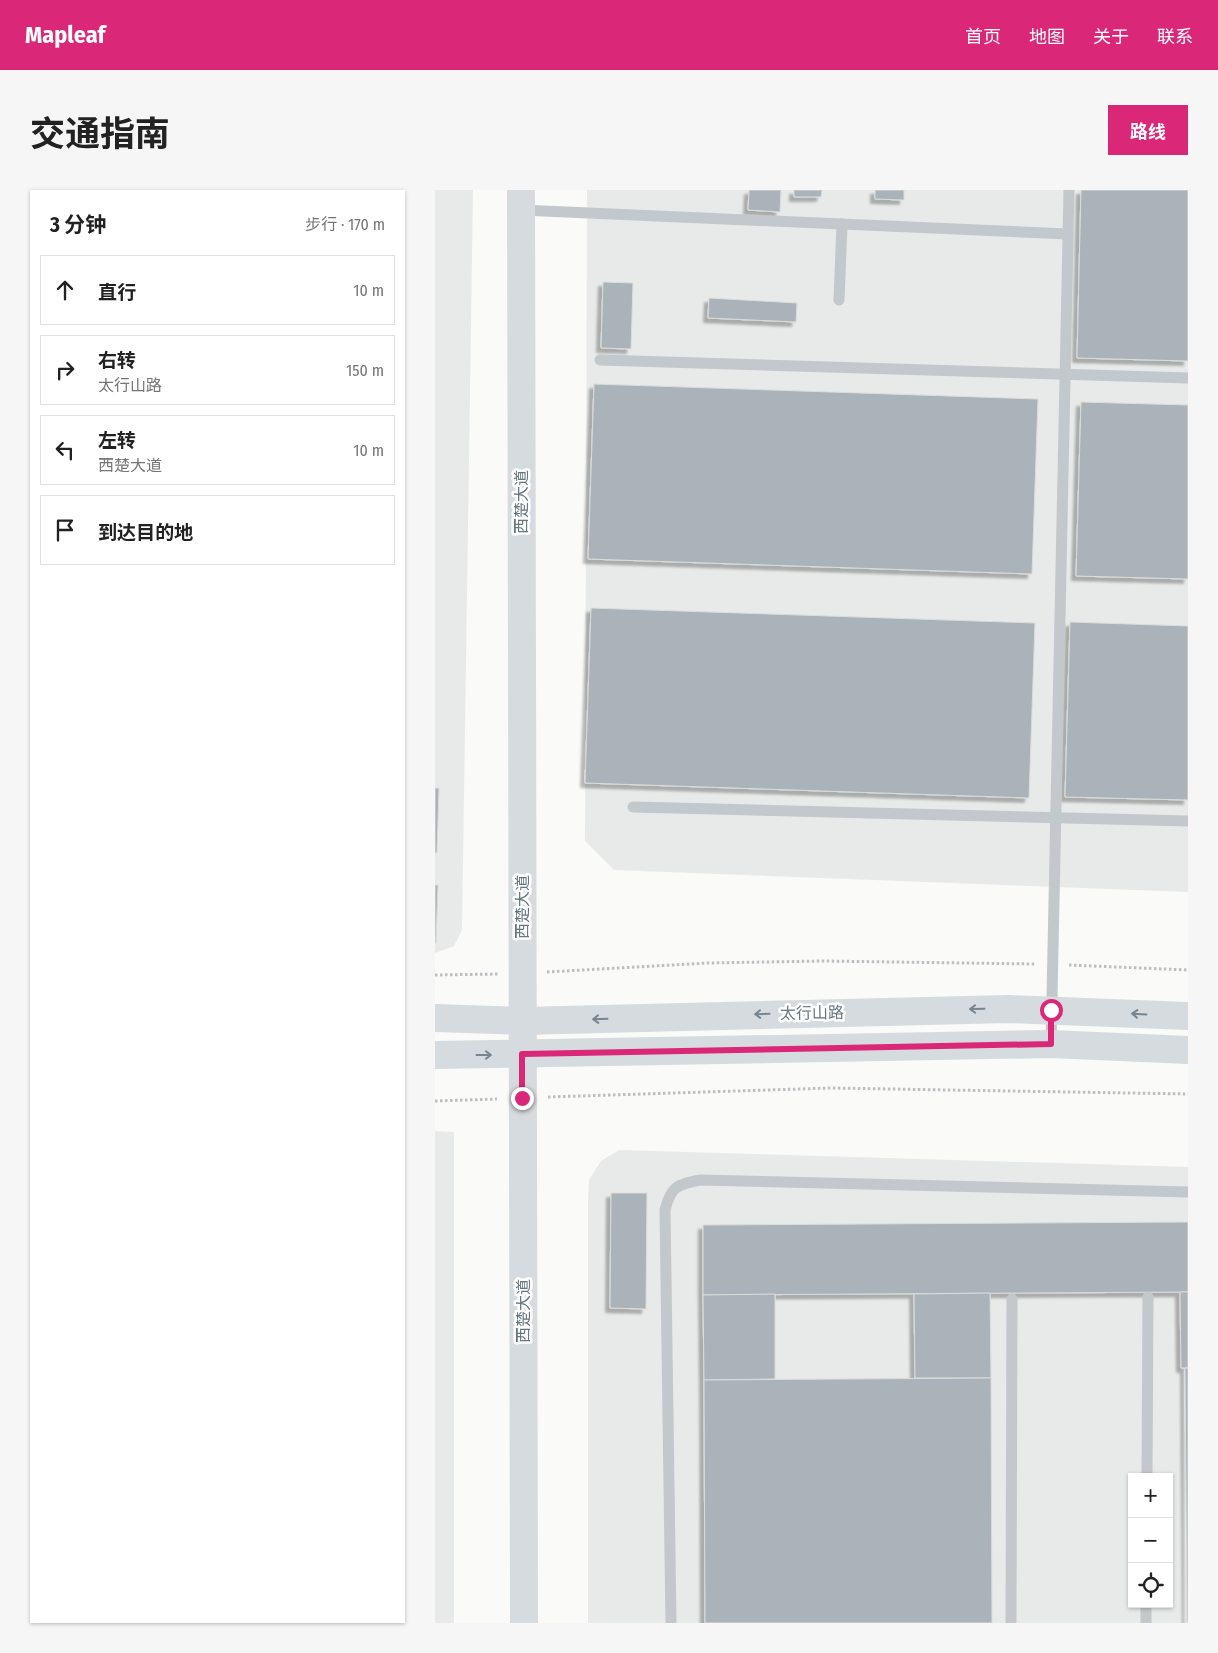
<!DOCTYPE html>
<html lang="zh">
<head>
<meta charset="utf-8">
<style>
  body { margin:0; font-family:"Fira Sans Condensed","Noto Sans SC",sans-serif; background:#f6f6f6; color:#222 }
  .controls { position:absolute; right:15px; bottom:15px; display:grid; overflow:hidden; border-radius:0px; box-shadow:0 1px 4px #0004 }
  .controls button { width:45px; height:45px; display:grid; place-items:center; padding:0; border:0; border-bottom:1px solid #e0e0e0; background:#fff; color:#222; font:25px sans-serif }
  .stop { position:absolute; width:15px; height:15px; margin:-11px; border:4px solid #db2777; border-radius:50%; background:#fff }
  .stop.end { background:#db2777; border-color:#fff; box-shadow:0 1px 5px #0008 }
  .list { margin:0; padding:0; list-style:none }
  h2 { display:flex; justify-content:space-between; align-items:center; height:65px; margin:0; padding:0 20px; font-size:21px }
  h2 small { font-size:16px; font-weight:400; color:#767676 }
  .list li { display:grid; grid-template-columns:32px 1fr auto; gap:15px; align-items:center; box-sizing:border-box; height:70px; margin:0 10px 10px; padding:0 10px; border:1px solid #e0e0e0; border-radius:0px }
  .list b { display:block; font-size:19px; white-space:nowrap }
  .list p { margin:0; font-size:16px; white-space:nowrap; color:#767676 }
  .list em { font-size:16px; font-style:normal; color:#767676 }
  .icon { flex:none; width:28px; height:28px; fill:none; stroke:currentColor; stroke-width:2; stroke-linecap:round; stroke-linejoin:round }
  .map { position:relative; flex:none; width:753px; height:1433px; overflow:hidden; border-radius:0px }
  header { display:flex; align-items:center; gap:30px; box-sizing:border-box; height:70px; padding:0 25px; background:#db2777; color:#fff }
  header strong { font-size:24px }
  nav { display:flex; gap:28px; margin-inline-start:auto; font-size:18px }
  .intro { display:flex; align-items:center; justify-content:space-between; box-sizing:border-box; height:120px; padding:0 30px }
  h1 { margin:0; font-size:35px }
  .button { padding:12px 22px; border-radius:0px; background:#db2777; color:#fff; font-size:18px; font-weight:700 }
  main { display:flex; gap:30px; padding:0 30px }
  aside { flex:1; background:#fff; border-radius:0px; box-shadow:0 1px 4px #0004 }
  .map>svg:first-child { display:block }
</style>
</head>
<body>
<header>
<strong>Mapleaf</strong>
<nav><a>首页</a><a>地图</a><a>关于</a><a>联系</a></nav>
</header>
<div class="intro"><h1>交通指南</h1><a class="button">路线</a></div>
<main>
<aside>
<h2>3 分钟<small>步行 · 170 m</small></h2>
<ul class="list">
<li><svg class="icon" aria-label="ahead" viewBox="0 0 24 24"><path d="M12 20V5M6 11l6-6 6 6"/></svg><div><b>直行</b></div><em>10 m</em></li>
<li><svg class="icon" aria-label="right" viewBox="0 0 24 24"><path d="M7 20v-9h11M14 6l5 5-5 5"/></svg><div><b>右转</b><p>太行山路</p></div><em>150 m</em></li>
<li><svg class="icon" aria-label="left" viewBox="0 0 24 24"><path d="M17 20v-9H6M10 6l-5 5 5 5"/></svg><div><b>左转</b><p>西楚大道</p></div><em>10 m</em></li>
<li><svg class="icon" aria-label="arrive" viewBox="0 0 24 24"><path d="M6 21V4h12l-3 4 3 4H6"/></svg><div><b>到达目的地</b></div></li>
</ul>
</aside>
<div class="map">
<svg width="753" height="1433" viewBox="0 0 753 1433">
  <defs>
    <filter id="shadow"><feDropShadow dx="-4.5" dy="4.5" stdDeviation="1" flood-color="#0004"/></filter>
  </defs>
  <rect width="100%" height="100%" fill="#fafaf8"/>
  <!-- built -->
  <g fill="#e8e9e9" fill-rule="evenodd">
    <path d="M0,0H38L27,740L19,756L0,763Z"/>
    <path d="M152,0H753V702L179,680L150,651Z"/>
    <path d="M0,941L19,942V1433H0Z"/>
    <path d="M184,960L753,977V1433H153V1013L154,990L166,971ZM697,1287H734V1414H697Z"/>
  </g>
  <!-- building -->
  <g fill="#aab3b9" stroke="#dcdcda" filter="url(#shadow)">
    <path d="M314,0H346L345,22L313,20Z"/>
    <path d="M359,0H387L386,7H359Z"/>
    <path d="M440,0H469V10L440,9Z"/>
    <path d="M646,0H753V171L642,168Z"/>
    <path d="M168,92L198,93L196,159L166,158Z"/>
    <path d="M274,108L362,113L361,132L273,128Z"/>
    <path d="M159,194L603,209L597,384L153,369Z"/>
    <path d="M646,212L753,215V389L641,386Z"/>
    <path d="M156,418L600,433L594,608L150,593Z"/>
    <path d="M635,432L753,436V610L630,607Z"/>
    <path d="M0,598H4L2,663H0Z"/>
    <path d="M0,695H3L1,753H0Z"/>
    <path d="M176,1003H212L211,1119L175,1118Z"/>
    <path d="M753,1032V1102L268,1105V1035Z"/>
    <path d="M745,1102H753V1178H746Z"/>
    <path d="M555,1103L556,1188H480L479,1104Z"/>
    <path d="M340,1104V1189L269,1190L268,1105Z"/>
    <path d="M750,1178H753V1433H752Z"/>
    <path d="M556,1188L557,1433H270L269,1190Z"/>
  </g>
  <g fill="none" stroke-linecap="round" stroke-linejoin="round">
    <!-- path -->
    <g stroke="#bbbfc2" stroke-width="3" stroke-dasharray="2.5 2.5" stroke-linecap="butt">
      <path d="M634,775L753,780"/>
      <path d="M112,782L273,773L388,771L600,774"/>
      <path d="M0,785L63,784"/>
      <path d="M113,907L396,898L753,904"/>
      <path d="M0,911L62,909"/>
    </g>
    <!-- lane -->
    <g stroke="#c3c8cc" stroke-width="11">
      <path d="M86,20L633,44"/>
      <path d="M404,110L407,34"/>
      <path d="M165,170L753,188"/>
      <path d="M198,617L753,631"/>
      <path d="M616,854L634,0"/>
      <path d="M712,1287L713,1107"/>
      <path d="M236,1433L230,1020C236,996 242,995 265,990L753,1002"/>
      <path d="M576,1433L577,1109"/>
      <path d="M711,1433V1414"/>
    </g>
    <!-- secondary -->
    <g stroke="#d6dbdf" stroke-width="28">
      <path d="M0,828L87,831L573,819L753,826"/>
      <path d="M0,865L616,854L753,860"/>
    </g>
    <!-- primary -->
    <path stroke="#d6dbdf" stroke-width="28" d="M86,0L89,1433"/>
  </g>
  <!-- one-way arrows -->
  <defs><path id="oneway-shaft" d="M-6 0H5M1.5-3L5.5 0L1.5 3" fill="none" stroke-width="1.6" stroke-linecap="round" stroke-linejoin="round" transform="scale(1.25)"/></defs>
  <g stroke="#768591">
    <use href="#oneway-shaft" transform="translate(542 819) rotate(179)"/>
    <use href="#oneway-shaft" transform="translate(327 824) rotate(178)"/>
    <use href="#oneway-shaft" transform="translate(704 824) rotate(-177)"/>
    <use href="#oneway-shaft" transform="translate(165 829) rotate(178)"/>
    <use href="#oneway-shaft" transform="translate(49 865)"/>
  </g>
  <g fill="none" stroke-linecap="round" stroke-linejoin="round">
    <!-- route -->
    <path stroke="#db2777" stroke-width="6" d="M87,908V864L616,854V820"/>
  </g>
  <g text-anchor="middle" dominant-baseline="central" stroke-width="5" stroke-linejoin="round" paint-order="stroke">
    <!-- street labels -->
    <g font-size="16" fill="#657683" stroke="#fff">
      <text transform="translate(86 312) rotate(-90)">西楚大道</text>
      <text transform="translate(87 717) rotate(-90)">西楚大道</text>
      <text transform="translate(377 823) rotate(-1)">太行山路</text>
      <text transform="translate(88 1121) rotate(-90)">西楚大道</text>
    </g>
  </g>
</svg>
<div class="controls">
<button>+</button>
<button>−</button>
<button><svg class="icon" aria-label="locate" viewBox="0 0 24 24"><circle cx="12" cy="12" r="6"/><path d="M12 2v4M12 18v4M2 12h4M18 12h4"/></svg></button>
</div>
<div class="stop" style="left:616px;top:820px"></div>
<div class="stop end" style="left:87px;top:908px"></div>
</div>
</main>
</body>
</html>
